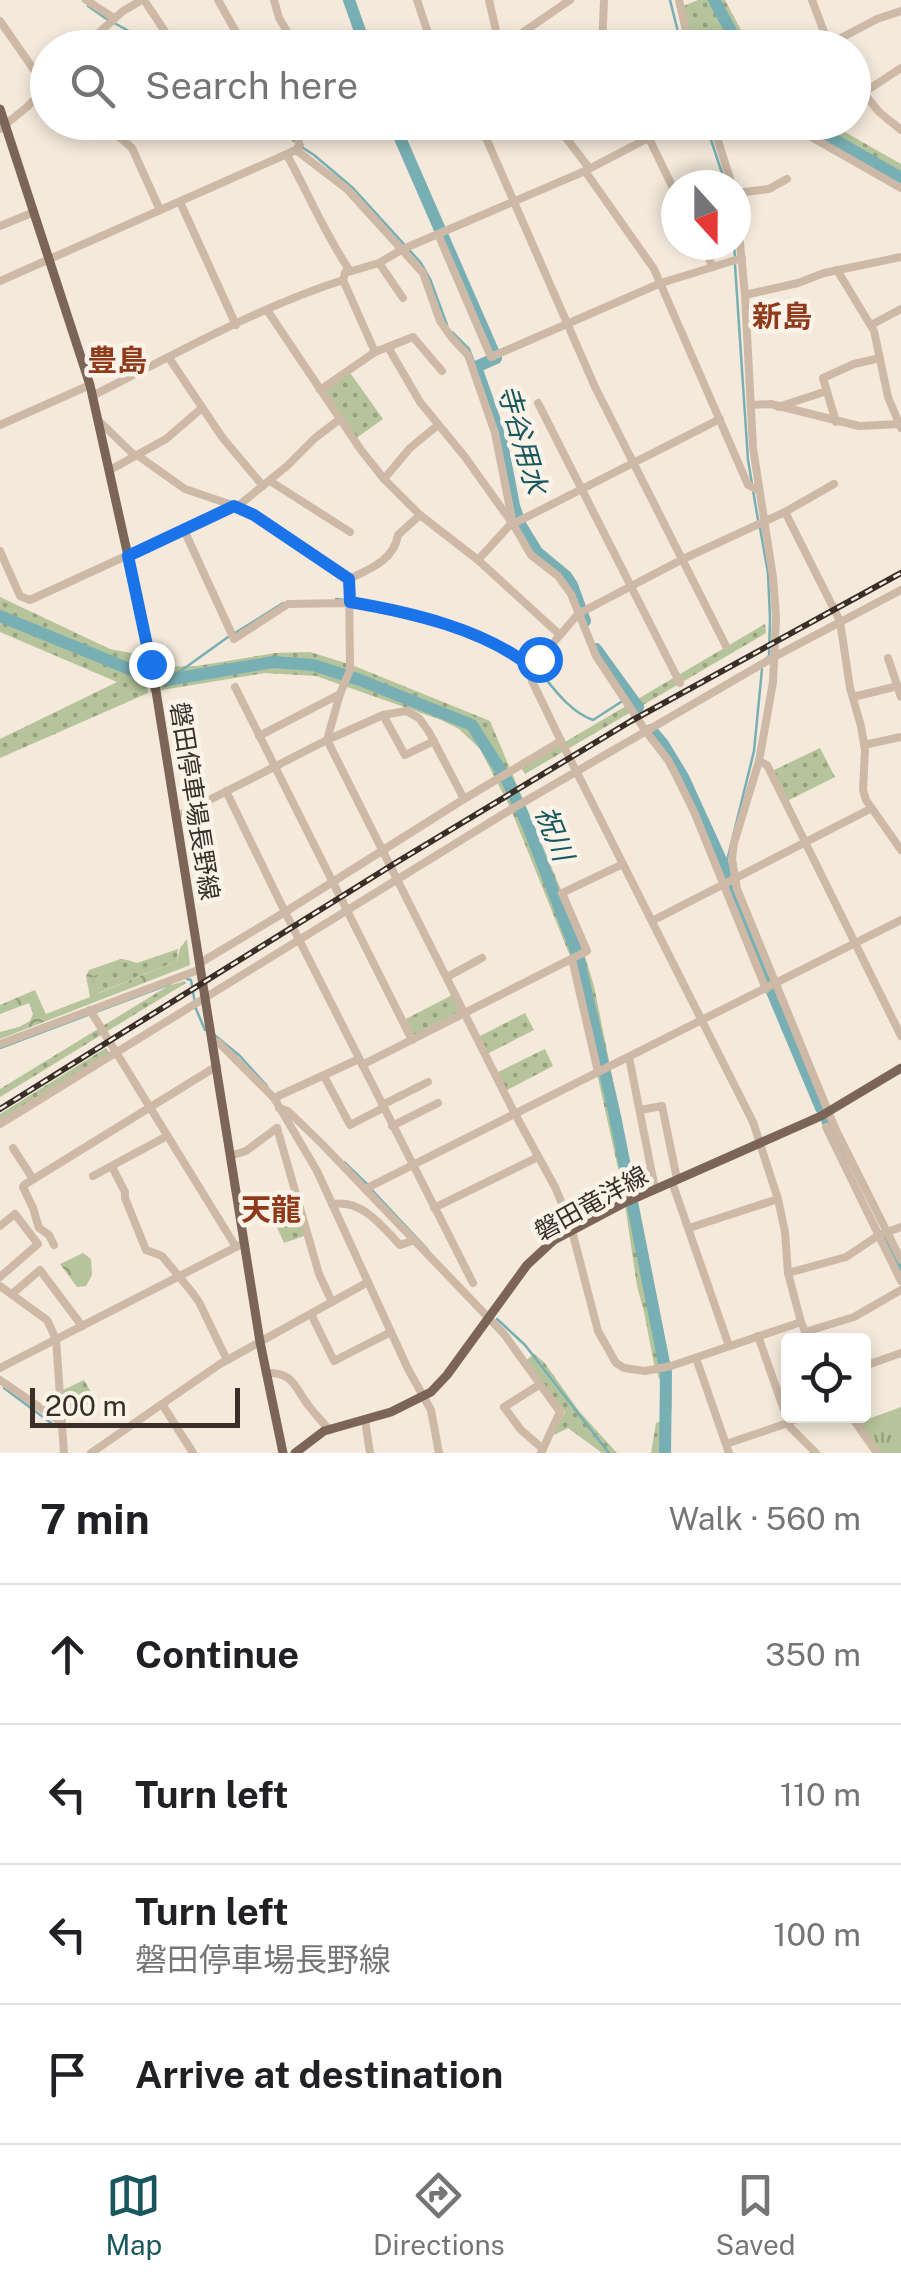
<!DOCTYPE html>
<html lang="en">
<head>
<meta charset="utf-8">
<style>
  body { margin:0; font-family:"Public Sans","Noto Sans JP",sans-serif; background:#f6f6f6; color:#202124 }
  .controls { position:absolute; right:30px; bottom:30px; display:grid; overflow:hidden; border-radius:10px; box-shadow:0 5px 15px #0003 }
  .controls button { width:90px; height:90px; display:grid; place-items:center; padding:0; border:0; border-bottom:2px solid #e0e0e0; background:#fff; color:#202124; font:50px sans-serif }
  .compass { position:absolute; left:661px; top:170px; width:90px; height:90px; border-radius:50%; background:#fff; box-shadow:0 5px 15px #0003; rotate:159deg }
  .scale { position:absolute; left:30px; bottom:25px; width:210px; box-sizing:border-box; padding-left:10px; border:5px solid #392e28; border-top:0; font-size:28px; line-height:35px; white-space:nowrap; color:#392e28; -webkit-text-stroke:8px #fbf3e8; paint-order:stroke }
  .stop { position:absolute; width:30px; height:30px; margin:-22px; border:8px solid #1a73e8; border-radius:50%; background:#fff }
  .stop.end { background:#1a73e8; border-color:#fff; box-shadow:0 2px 10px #0008 }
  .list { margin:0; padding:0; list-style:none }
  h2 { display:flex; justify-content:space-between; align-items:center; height:130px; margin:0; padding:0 40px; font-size:42px }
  h2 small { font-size:32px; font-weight:400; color:#757577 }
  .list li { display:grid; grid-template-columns:65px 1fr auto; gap:30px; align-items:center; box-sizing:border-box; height:140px; padding:0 40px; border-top:2px solid #e0e0e0 }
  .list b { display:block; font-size:38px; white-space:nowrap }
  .list p { margin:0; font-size:32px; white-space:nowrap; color:#757577 }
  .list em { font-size:32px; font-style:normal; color:#757577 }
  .icon { flex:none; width:55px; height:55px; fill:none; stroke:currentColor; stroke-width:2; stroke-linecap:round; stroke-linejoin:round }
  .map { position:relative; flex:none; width:901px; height:1453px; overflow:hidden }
  .search { position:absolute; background:#fff; box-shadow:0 5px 15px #0003; left:30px; right:30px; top:30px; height:110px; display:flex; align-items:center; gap:25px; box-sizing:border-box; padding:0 35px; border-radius:55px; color:#757577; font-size:38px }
  .sheet { height:690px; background:#fff }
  nav { display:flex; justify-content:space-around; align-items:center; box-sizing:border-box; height:140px; border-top:2px solid #e0e0e0; background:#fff; font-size:28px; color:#757577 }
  nav a { display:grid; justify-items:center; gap:5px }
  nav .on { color:#19575e }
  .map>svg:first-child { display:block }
</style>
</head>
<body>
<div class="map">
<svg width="901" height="1453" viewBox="0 0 901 1453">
  <defs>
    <pattern id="grass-dots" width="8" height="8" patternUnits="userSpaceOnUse" patternTransform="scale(2.5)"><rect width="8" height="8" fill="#b5c49a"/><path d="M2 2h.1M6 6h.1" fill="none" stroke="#94a07e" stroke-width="1.8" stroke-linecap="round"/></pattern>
    <pattern id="forest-crowns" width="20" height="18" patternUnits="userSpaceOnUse" patternTransform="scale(2.5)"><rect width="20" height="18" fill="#b5c49a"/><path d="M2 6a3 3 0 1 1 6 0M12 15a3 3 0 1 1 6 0" fill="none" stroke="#94a07e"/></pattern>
    <pattern id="park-tufts" width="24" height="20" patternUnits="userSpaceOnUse" patternTransform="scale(2.5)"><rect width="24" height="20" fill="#b5c49a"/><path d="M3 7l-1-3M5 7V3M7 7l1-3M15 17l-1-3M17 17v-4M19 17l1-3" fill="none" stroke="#94a07e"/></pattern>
  </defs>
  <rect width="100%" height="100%" fill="#f4e9db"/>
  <!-- grass -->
  <g fill="url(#grass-dots)">
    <path d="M698,0H725L750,47H692L681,7Z"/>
    <path d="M785,123H829L901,164V188Z"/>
    <path d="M348,370L383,419L355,439L320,390Z"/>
    <path d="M0,597L110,649L141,655L148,693L0,758V739L117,682L0,632Z"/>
    <path d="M765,624L766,633L525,774L521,768Z"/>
    <path d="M310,652L352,665L490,721L575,923L594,986L668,1354L672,1397L669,1453H651L656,1423L661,1421L660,1381L654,1364L644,1312L637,1286L623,1191L572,961L510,807L480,749L459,729L441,720L316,676L265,673L150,692L155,667L197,666L275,653Z"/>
    <path d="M820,748L835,777L785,802L770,772Z"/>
    <path d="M178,949L177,961L98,993L92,977L101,971L127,960L137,963Z"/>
    <path d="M185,981L186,983L0,1097V1089L168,986Z"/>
    <path d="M452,995L461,1012L413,1037L404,1020Z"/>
    <path d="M525,1013L534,1030L485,1055L476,1038Z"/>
    <path d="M106,1048L110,1053L0,1120V1114Z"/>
    <path d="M545,1049L553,1066L505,1091L496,1073Z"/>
    <path d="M298,1205L307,1235L284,1243L271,1214Z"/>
    <path d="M534,1354L544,1362L579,1411L617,1453H602L568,1428L556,1434L553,1433L565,1412L524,1362Z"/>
    <path d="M84,1380L95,1399L61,1422L59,1392Z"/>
  </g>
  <!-- forest -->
  <g fill="url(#forest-crowns)">
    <path d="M187,939L190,965L0,1039V1032L19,1027L30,1021L33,1014L29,1003L0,1014V1005L35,990L46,1014L90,997L86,976L89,970L121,959L127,960L92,977L99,993L177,961L180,948Z"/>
    <path d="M83,1253L91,1259L92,1275L86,1286L77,1287L60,1264Z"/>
  </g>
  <!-- park -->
  <path fill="url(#park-tufts)" d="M901,1407V1453H875L860,1422Z"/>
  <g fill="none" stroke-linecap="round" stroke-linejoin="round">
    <!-- stream -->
    <g stroke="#78afb4" stroke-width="2.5">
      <path d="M670,0L682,48"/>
      <path d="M88,6L105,18L160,48"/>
      <path d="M275,122L294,141"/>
      <path d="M705,122L726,185"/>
      <path d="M300,146L314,155L353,188L421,263L430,279L447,325"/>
      <path d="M734,245L735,257"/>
      <path d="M735,265L748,460L758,520"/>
      <path d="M452,332L469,349L475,365"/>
      <path d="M760,528L768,573L770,619L769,656L767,658"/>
      <path d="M336,599L373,603"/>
      <path d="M235,633L283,603"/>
      <path d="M508,647L531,661"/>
      <path d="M536,667C552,686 569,712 593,720L621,702"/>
      <path d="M168,680L228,637"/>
      <path d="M725,869L754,751L762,669"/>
      <path d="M187,979L191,980L196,1009L205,1030"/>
      <path d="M212,1033L240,1056L267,1086"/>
      <path d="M0,1048L170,984"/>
      <path d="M344,1162L367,1184"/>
      <path d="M372,1190L428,1250"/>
      <path d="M497,1319L525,1345L609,1453"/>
      <path d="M4,1388L55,1426"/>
    </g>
    <!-- river -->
    <g stroke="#78afb4" stroke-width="12">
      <path d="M349,0L366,48"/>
      <path d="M714,0L740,48"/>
      <path d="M393,122L496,358L476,367L501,438L514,506L521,526L537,552L566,576L572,585L585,621"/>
      <path d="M802,122L820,135H826L901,178"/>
      <path d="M0,616L144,675L168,680L273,662L313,665L360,680L472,725L508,782L528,826L578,956L615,1116L666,1373L665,1453"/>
      <path d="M596,649L638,707"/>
      <path d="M651,730L663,744L683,777L725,869L768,982L821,1108"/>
      <path d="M827,1120L846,1159"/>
      <path d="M887,1240L901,1269"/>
    </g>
    <!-- minor -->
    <g stroke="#cdb9a6" stroke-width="8">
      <path d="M86,0L114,18"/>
      <path d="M144,0L166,33"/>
      <path d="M218,0L245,48"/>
      <path d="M274,0L279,18L297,48"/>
      <path d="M417,0L433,48"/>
      <path d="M489,0L500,48"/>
      <path d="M679,0L690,48"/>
      <path d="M812,0L830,48"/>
      <path d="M0,21L46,87"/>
      <path d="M497,40L519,35L570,0"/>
      <path d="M82,48L123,11L142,0"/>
      <path d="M602,48L604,0"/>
      <path d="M822,48L877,19L901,11"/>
      <path d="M854,81L879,112L901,130"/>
      <path d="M863,93L901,68"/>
      <path d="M102,122L132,148L160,210"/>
      <path d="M479,122L595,387L726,646"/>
      <path d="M554,122L589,168"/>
      <path d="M641,122L676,194"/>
      <path d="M712,122L732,185"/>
      <path d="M785,122L901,188"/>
      <path d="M0,129L27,107L48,85"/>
      <path d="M296,150L347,189L423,273L440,321L452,338L468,355L495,433L513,524L531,555L558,576L571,594L596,656L645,730L668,760L675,773L695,814L766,989"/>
      <path d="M287,155C308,193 324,232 348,268L345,273"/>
      <path d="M585,171L654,269L748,485L758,490"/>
      <path d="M736,193L769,189L787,179"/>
      <path d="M180,202L236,325"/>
      <path d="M736,202L745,295L753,448L773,577L776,618L773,682L759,761L734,843L732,859L737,889L835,1128L901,1260"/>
      <path d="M0,226L34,212"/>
      <path d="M438,234L491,357L661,283L742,258"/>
      <path d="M702,245L713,267"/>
      <path d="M379,263L403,298"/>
      <path d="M837,270L874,331L888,397L901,428"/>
      <path d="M343,280L375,352"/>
      <path d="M0,281L296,150L300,145L290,122"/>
      <path d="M745,295L798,283L824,273L901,257"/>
      <path d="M267,310L361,450L384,479L420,515L478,560L560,635"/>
      <path d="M871,325L901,309"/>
      <path d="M388,347L420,402L465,457L510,520"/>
      <path d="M169,358L222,437L263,486"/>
      <path d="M320,390L375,352L413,337L442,371"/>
      <path d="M92,396C174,355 256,308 343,280L345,273L379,263L403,249L585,171L679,122"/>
      <path d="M538,403L680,683"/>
      <path d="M751,405L771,404L859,426L901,424"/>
      <path d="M778,407L827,391"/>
      <path d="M99,421L135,456"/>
      <path d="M836,422L823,378L854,364L880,358"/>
      <path d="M0,425L90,385"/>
      <path d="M137,455L166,439L202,408"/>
      <path d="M110,470L137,455L185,489L235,506"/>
      <path d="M384,479L410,448L438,425"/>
      <path d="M270,481L350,532"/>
      <path d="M238,506L349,579C370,569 394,560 398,535L420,515"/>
      <path d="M785,512L840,621L850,688L861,726L865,750L863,790L866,800L901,850"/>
      <path d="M184,530L234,639L288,604L350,603L410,614L477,636L504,648L532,668V681L561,741L753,1122L778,1199L785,1232L788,1273L801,1322L809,1340"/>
      <path d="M0,551L20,596L30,600L235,506H238L287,466L315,438L340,419"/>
      <path d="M478,560L509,526L720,419"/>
      <path d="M349,579L350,670L340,694L327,740L515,1114L555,1187L573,1230"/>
      <path d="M888,658L901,697"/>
      <path d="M532,668L578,614L681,560L785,512L834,484"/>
      <path d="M235,687L412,1040"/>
      <path d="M853,697L898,686"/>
      <path d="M383,715L405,755L434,741"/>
      <path d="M259,736L340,694"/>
      <path d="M864,745L901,737"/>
      <path d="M759,761L767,765L901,1036"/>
      <path d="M226,791L285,912L464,799L561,741"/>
      <path d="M178,816L327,740L383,715L406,711L419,718L429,732L464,799"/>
      <path d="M652,921L870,809"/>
      <path d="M572,959L598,1072"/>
      <path d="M200,963L285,912L473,1283"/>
      <path d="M447,977L482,958"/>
      <path d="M90,1010L236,1247"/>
      <path d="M212,1040L219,1043L274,1098L317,1171L408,1369L431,1410L439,1453"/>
      <path d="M0,1044L201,969"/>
      <path d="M629,1057L655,1189"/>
      <path d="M362,1065L587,951L562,893L623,864"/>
      <path d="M324,1076L350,1125L383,1108"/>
      <path d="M274,1098L359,1059"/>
      <path d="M382,1105L428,1082"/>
      <path d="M279,1108L288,1111L322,1144L504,1334L560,1412L541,1453"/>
      <path d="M640,1110L662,1106L677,1179"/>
      <path d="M0,1124L510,810L774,657L901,590"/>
      <path d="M392,1126L438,1103"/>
      <path d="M826,1127L901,1281"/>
      <path d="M277,1128L319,1274L332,1302"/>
      <path d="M13,1148L33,1179"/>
      <path d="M230,1156L246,1151L277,1128"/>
      <path d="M112,1167L125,1192V1198L146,1250L162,1256L191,1291L199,1302L227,1360"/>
      <path d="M93,1176L167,1136"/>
      <path d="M672,1182L729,1346"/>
      <path d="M365,1189L901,920"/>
      <path d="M332,1204C362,1199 381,1225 400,1245L415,1240"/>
      <path d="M434,1208L538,1157"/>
      <path d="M0,1226L15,1214L38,1244L0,1277"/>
      <path d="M689,1228L778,1199"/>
      <path d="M572,1231L598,1331L616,1363L624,1368L645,1371L671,1366L801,1322"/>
      <path d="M54,1245L49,1235L39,1228L33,1208L23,1187L24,1185L217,1066"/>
      <path d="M788,1273L846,1257L879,1235L901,1227"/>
      <path d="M0,1286L47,1320L56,1339L64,1453"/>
      <path d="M12,1294L40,1270L82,1326"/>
      <path d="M311,1314L334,1361L391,1332"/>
      <path d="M805,1332L854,1317L901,1290"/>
      <path d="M758,1336L790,1427L816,1453"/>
      <path d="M696,1358L729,1453"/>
      <path d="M864,1366L901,1353"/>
      <path d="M0,1368L240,1245"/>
      <path d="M266,1373C293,1372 294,1386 308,1405C314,1413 322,1421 329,1430"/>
      <path d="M0,1380L61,1422"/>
      <path d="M539,1385L504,1407L521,1430L543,1449"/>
      <path d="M162,1404L193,1453"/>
      <path d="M851,1416L877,1453"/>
      <path d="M365,1420L370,1453"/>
      <path d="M726,1444L788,1423L802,1416"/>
      <path d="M91,1453L220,1364L368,1282"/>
    </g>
    <!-- major -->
    <g stroke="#7c6557" stroke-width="9">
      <path d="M0,109L90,385L128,556L156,691L260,1342L283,1453"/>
      <path d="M295,1453L324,1431L391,1412L431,1392L447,1375L527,1265L554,1240L622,1204L821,1116L901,1068"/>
    </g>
    <!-- rail casing -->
    <g stroke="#392e28" stroke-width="6">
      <path id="rail" d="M0,1109L397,862L631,721L901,573"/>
    </g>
    <!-- rail -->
    <use href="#rail" stroke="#fbf3e8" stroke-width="2.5" stroke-dasharray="8" stroke-linecap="butt"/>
  </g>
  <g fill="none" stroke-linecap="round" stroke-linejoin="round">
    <!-- route -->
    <path stroke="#1a73e8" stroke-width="12" d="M151,664L128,556L234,506L254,515L349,579L350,602C409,612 485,629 532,668L539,659"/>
  </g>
  <g text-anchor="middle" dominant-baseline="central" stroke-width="9" stroke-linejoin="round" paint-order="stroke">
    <!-- street labels -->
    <g font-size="25" fill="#392e28" stroke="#fbf3e8">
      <text transform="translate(195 801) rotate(81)">磐田停車場長野線</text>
      <text transform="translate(591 1203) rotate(-29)">磐田竜洋線</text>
    </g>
    <!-- water labels -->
    <g font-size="28" font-style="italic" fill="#19575e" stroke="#fbf3e8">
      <text transform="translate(523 439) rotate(74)">寺谷用水</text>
      <text transform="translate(555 833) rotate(68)">祝川</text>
    </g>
    <!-- quarter labels -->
    <g font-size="30" font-weight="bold" fill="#8f3a1a" stroke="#fbf3e8">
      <text x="782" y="316">新島</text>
      <text x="117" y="360">豊島</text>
      <text x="271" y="1209">天龍</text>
    </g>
  </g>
</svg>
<div class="controls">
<button><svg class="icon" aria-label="locate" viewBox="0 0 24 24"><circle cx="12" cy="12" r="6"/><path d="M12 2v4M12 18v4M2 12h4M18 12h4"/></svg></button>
</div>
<svg class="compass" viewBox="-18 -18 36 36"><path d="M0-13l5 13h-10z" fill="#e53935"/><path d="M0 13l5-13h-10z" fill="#757577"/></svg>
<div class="scale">200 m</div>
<div class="stop" style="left:539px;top:659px"></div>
<div class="stop end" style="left:151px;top:664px"></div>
<div class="search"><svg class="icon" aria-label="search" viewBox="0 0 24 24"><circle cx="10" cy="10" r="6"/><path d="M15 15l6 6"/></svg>Search here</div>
</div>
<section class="sheet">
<h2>7 min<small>Walk · 560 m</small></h2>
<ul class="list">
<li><svg class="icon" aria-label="ahead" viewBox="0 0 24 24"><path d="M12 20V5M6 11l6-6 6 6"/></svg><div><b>Continue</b></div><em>350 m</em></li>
<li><svg class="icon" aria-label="left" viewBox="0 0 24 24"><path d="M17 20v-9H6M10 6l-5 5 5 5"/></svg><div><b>Turn left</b></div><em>110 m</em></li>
<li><svg class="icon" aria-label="left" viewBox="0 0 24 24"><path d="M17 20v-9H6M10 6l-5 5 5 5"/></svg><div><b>Turn left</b><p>磐田停車場長野線</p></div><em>100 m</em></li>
<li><svg class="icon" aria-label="arrive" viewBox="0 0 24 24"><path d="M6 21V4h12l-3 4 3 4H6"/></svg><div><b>Arrive at destination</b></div></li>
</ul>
</section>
<nav>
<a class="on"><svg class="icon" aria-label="map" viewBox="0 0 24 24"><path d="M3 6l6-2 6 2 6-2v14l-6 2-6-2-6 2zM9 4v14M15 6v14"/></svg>Map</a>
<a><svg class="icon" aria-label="directions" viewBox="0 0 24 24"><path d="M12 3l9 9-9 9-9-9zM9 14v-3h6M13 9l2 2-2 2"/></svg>Directions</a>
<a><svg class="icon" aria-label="saved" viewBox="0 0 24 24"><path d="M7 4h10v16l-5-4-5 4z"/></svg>Saved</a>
</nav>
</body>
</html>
